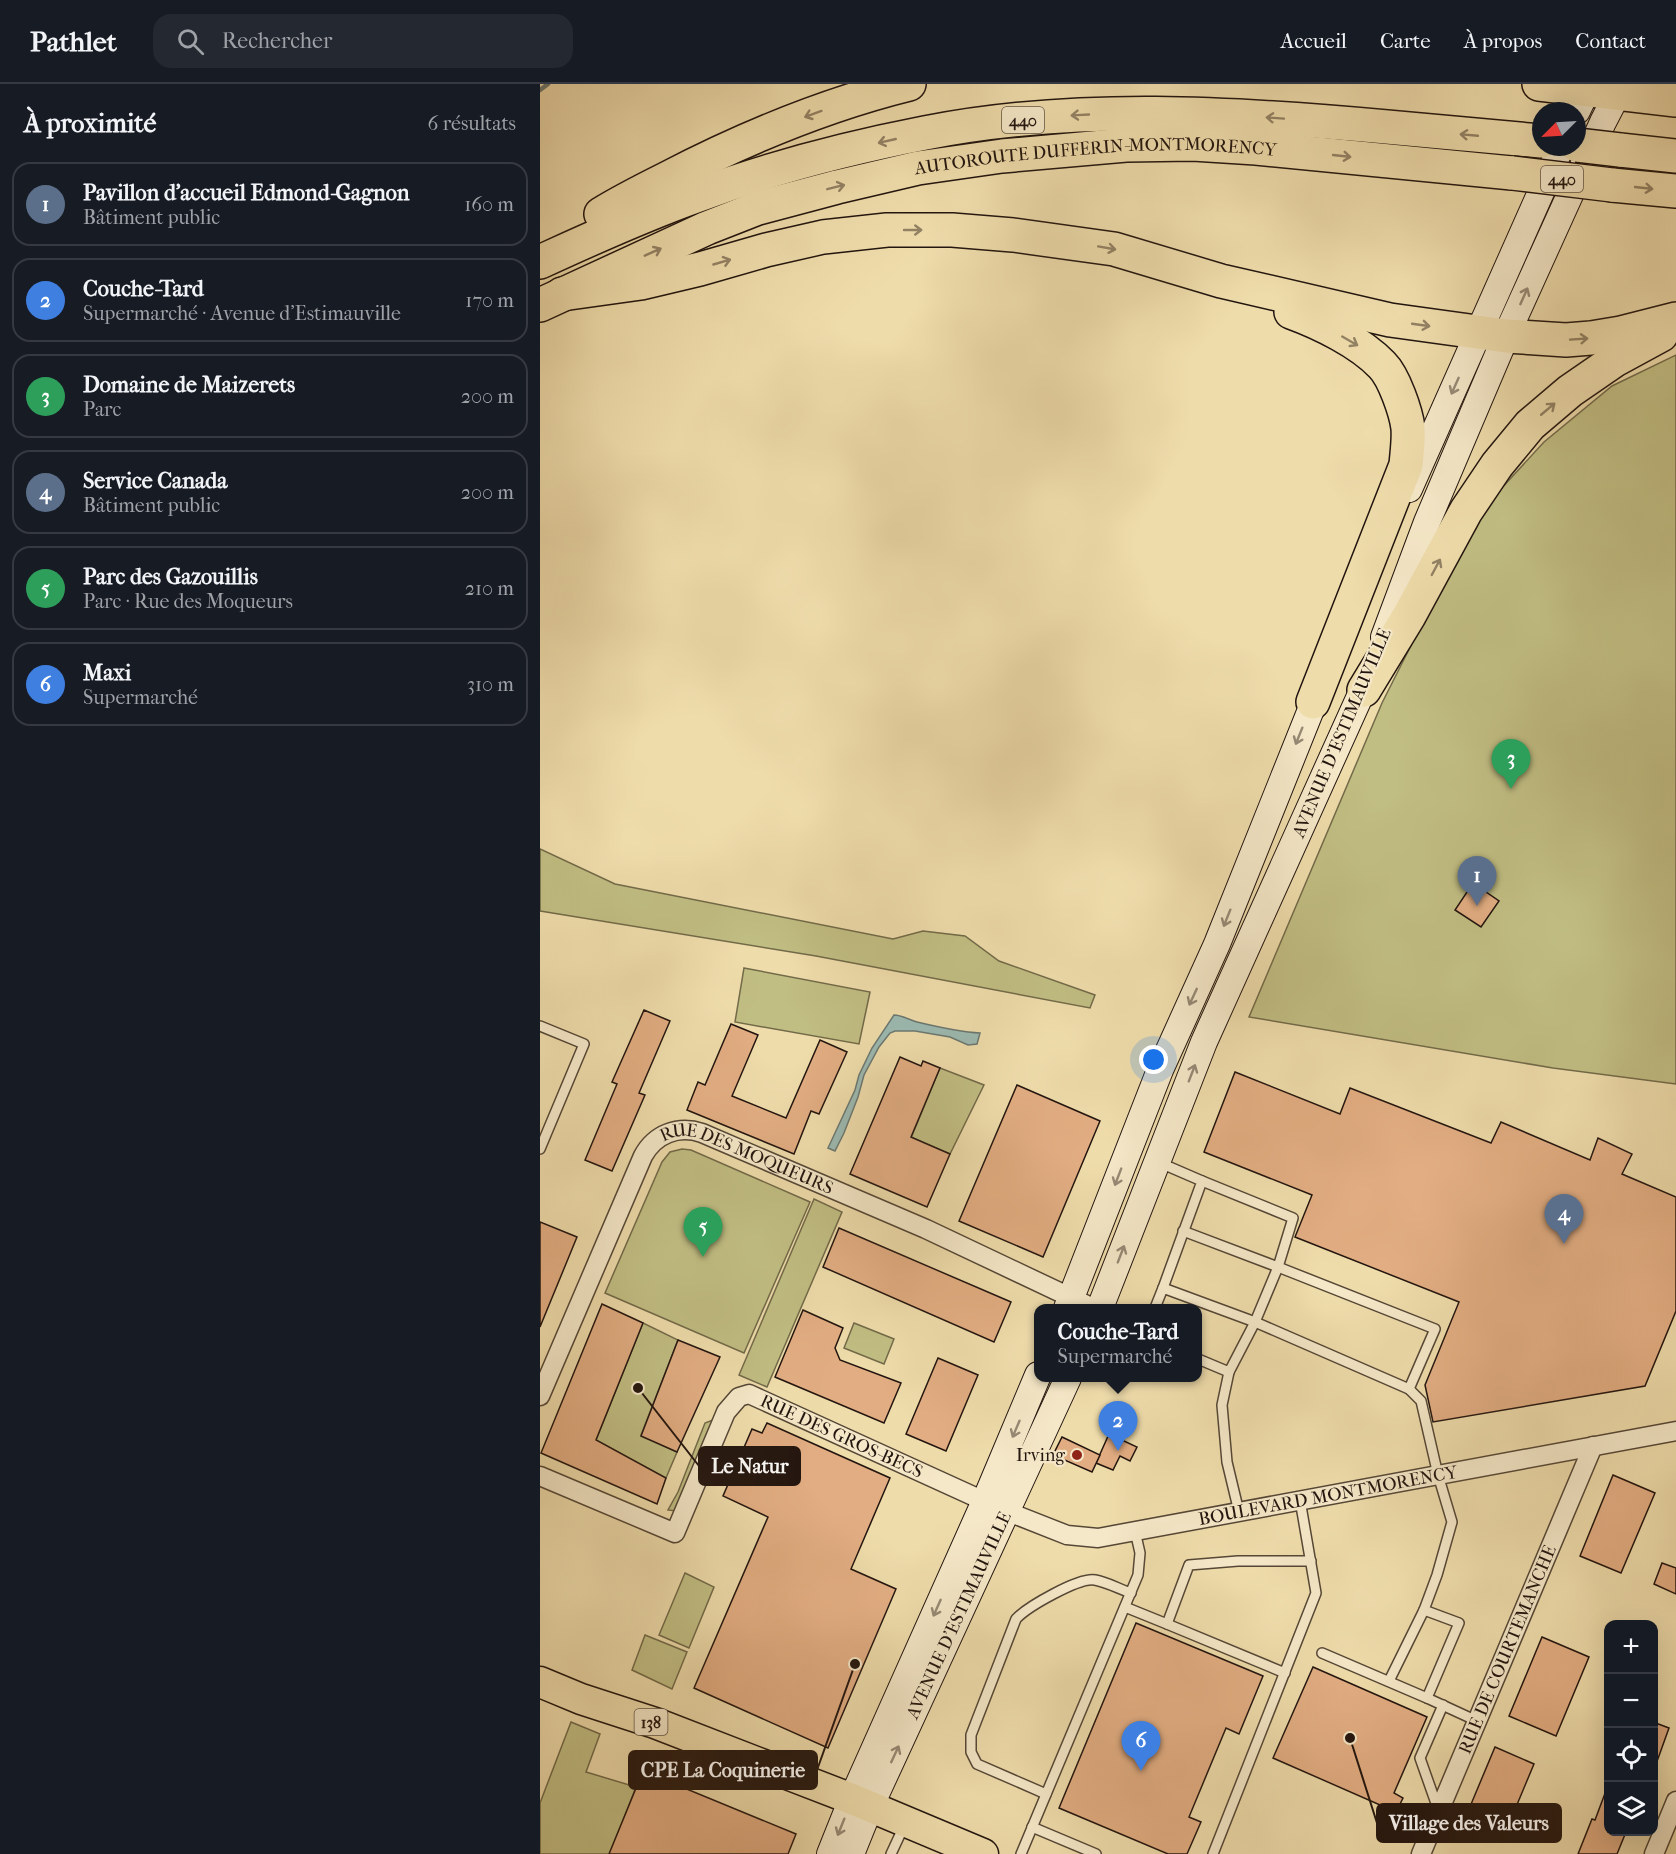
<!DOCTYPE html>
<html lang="fr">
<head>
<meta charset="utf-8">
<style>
  body { margin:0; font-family:"IM FELL French Canon",serif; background:#242831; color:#f1f3f6 }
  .controls { position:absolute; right:18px; bottom:18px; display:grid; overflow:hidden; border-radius:12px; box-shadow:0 6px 24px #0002 }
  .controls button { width:54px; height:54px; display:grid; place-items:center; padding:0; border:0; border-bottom:2px solid #363941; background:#171b24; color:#f1f3f6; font:30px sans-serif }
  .compass { position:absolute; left:992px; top:18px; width:54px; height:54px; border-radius:50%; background:#171b24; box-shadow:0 6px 24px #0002; rotate:246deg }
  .you { position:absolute; left:614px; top:976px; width:21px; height:21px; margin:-15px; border:4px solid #fff; border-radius:50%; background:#1a73e8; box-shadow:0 0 0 9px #1a73e833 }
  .badge { display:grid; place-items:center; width:39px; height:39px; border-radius:50%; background:#c59692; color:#fff; font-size:20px; font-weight:700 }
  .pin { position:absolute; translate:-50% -50px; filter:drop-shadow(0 2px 3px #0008) }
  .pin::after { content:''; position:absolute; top:32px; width:21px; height:18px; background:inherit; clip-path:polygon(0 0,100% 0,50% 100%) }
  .popup { position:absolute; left:494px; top:1220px; width:168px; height:78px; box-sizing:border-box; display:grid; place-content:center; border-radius:12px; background:#171b24; filter:drop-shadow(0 2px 4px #0005); font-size:20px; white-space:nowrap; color:#9ea1a6 }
  .popup b { font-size:22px; color:#f1f3f6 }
  .popup::after { content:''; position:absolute; left:50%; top:100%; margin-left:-12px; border:12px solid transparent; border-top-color:#171b24 }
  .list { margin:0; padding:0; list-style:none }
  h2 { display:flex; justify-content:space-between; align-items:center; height:78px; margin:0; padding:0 24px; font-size:26px }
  h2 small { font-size:20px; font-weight:400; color:#9ea1a6 }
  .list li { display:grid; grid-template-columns:39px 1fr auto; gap:18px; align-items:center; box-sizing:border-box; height:84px; margin:0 12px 12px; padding:0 12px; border:2px solid #363941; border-radius:18px }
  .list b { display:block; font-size:22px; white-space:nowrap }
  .list p { margin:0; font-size:20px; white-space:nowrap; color:#9ea1a6 }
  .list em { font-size:20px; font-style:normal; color:#9ea1a6 }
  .icon { flex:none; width:33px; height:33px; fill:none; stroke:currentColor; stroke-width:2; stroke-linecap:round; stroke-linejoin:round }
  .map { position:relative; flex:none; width:1136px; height:1770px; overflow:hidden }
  header { display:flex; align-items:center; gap:36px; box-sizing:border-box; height:84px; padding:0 30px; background:#171b24; border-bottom:2px solid #363941 }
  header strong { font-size:28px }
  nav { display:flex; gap:33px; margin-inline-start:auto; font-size:21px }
  .search { width:420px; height:54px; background:#242831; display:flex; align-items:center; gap:15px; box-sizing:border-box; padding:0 21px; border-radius:18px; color:#9ea1a6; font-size:22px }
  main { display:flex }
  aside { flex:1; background:#171b24 }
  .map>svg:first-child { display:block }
</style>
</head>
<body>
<header>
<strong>Pathlet</strong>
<div class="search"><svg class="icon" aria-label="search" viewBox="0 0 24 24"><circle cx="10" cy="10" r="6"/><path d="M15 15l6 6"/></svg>Rechercher</div>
<nav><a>Accueil</a><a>Carte</a><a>À propos</a><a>Contact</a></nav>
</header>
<main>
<aside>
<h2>À proximité<small>6 résultats</small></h2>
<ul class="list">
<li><span class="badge" style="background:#5c6f8a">1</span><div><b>Pavillon d'accueil Edmond-Gagnon</b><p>Bâtiment public</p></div><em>160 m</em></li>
<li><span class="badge" style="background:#3f7fe0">2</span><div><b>Couche-Tard</b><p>Supermarché · Avenue d'Estimauville</p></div><em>170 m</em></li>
<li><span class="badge" style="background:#2e9e5b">3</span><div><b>Domaine de Maizerets</b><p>Parc</p></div><em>200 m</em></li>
<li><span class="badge" style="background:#5c6f8a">4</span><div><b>Service Canada</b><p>Bâtiment public</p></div><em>200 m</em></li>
<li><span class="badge" style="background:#2e9e5b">5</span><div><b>Parc des Gazouillis</b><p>Parc · Rue des Moqueurs</p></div><em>210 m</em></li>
<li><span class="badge" style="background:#3f7fe0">6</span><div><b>Maxi</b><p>Supermarché</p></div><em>310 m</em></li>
</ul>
</aside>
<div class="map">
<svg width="1136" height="1770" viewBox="0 0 1136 1770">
  <rect width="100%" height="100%" fill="#efdcab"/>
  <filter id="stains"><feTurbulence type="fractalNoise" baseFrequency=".00333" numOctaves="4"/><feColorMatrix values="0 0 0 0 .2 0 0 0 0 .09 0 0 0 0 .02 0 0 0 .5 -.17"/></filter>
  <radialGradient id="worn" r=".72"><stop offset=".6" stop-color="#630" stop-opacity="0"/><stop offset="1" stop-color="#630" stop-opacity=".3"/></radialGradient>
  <!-- green -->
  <g fill="#c1be83" stroke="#726a49" stroke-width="1.5">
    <path d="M1136,271V1000L1013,984L709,933L842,619L901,502L947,420L1004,358L1072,302Z"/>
    <path d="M0,765L75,800L353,855L383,847L425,852L459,877L555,911L550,924L276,872L0,827Z"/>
    <path d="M204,884L330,908L319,960L195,938Z"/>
    <path d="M400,984L444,1001L410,1070L384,1059L364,1071Z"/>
    <path d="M142,1065L151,1066L270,1118L204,1269L65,1209L122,1078L130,1068Z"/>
    <path d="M274,1115L302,1128L227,1303L199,1291Z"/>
    <path d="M103,1239L138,1256L101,1351L137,1368L126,1394L56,1356Z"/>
    <path d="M314,1239L354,1255L344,1280L304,1264Z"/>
    <path d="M173,1336L171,1345L136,1427L128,1426L138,1408L165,1339Z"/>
    <path d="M145,1489L174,1503L149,1564L119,1551Z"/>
    <path d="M105,1551L147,1568L132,1605L92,1586Z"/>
    <path d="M31,1638L60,1650L46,1688L96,1703L70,1770H0V1719Z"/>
  </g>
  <!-- water -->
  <path fill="#9cbab2" stroke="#6b7871" stroke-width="1.5" d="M354,931C362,931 369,936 377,938C398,943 419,948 440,949L437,960L428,961L410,953L375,947H355L350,949L339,963L324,991L318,1013L304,1049L295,1067L288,1064L315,1006L319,991L332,964Z"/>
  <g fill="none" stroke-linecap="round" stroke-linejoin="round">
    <!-- stream -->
    <path stroke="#6b7871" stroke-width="4.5" d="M0,6L8,0"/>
  </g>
  <!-- building -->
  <g fill="#e2ad82" stroke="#22150f" stroke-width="1.5">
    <path d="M933,799L959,817L941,843L915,826Z"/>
    <path d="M104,926L130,937L99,1009L105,1011L72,1087L45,1076L77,1000L72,998Z"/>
    <path d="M191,940L218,951L192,1012L246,1034L280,956L307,968L279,1030L271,1027L254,1070L147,1026L158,998L165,1001Z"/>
    <path d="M360,973L381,982L383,977L400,984L371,1053L410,1070L387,1123L310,1090Z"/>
    <path d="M695,988L800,1030L810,1004L951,1059L961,1038L1050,1076L1058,1054L1092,1070L1082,1090L1136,1113V1227L1105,1302L893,1338L885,1301L919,1218L755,1153L772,1111L664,1068Z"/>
    <path d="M477,1001L560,1037L503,1173L419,1137Z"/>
    <path d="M0,1138L37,1153L0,1243Z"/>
    <path d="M299,1144L471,1218L454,1258L283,1183Z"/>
    <path d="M62,1220L103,1239L56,1356L126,1394L117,1420L1,1369Z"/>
    <path d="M263,1226L303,1244L295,1264L300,1276L361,1299L344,1339L235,1293Z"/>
    <path d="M138,1256L180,1273L137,1368L101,1352Z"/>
    <path d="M398,1274L438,1291L406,1367L366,1350Z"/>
    <path d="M227,1339L350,1394L311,1485L356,1505L288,1664L154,1604L228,1433L183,1412L212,1345L222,1349Z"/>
    <path d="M569,1350L597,1363L590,1377L580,1372L573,1386L556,1379Z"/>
    <path d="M522,1353L560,1371L552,1388L513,1371Z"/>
    <path d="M1073,1391L1115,1409L1081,1489L1040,1472Z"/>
    <path d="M1122,1479L1136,1484V1510L1114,1500Z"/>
    <path d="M596,1539L723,1592L699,1650L686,1644L649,1733L661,1738L647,1770H628L519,1724Z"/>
    <path d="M1002,1553L1049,1573L1016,1652L969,1632Z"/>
    <path d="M773,1583L887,1633L854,1709L863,1714L856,1728L733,1674Z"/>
    <path d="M1113,1638L1129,1644L1115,1683L1113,1682Z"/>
    <path d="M955,1663L994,1680L968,1742L929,1725Z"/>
    <path d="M103,1687L256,1750L248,1770H69Z"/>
    <path d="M1067,1704L1068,1748H1086L1077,1770H1038L1052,1735L1055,1736Z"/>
  </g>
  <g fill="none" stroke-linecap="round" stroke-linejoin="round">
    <!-- lane casing -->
    <g stroke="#554736" stroke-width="12">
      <g id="lane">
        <path d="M0,942L44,960L0,1065"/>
        <path d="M618,1078L662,1097L623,1204"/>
        <path d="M615,1224L623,1204L715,1238L869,1305L895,1245L738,1183L643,1147"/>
        <path d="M658,1275L689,1288L715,1238L738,1183L753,1134L662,1097"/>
        <path d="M689,1288L682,1321L687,1378L699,1428"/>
        <path d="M869,1305L881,1317L898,1391L912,1438L897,1491L884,1526L919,1539L887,1614L937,1637"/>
        <path d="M585,1523L627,1540L649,1481L698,1477H771"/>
        <path d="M627,1540L745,1589"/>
        <path d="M782,1569L887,1614"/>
        <path d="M849,1597L884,1526"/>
        <path d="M506,1710L437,1680L431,1668V1651L476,1535C487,1523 539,1493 555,1496C567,1498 579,1505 591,1509"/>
        <path d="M898,1725L880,1674L903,1621"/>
        <path d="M492,1743L556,1770"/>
        <path d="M351,1770L364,1742"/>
        <path d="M481,1770L598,1491L600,1469L595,1447"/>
        <path d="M673,1770L776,1509L760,1416"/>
      </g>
    </g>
    <!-- street casing -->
    <g stroke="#554736" stroke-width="21">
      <g id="street">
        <path id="s1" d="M0,1312L103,1072C115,1050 138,1041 162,1049L386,1145L553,1224"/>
        <path id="s2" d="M0,1392L135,1449L186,1328L199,1313L209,1310L466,1427L527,1451L558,1454L1136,1347"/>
        <path id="s3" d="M881,1770L1053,1362"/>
        <path d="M1114,1770L1136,1717"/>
      </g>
    </g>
    <!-- secondary casing -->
    <g stroke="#22150f" stroke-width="28">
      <g id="secondary">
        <path d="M1037,27L1047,6"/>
        <path d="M869,405L1021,63"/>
        <path d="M844,553L887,438L966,252L1063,38L1078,9"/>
        <path d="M527,1224L620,986L677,860L780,603"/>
        <path d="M560,1224L664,958L830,590"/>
        <path d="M290,1770L312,1715L445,1417L498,1291"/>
        <path id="s4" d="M311,1770L330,1723L528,1294"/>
      </g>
    </g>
    <!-- primary casing -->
    <g stroke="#22150f" stroke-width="33">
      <path id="primary" d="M0,1598L41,1615L115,1639L221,1680L312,1715L443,1770"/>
    </g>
    <!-- highway casing -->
    <g stroke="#22150f" stroke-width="36">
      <g id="highway">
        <path d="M999,0L1136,16"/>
        <path d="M1080,66L1136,72"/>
        <path d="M1072,101L1136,107"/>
        <path d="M61,130C82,117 104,106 126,95C203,55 284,21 369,0"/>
        <path d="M0,178C52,154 103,131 156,112C230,84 308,64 385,49C537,19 694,29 847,43C898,48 950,52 1001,57"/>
        <path d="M22,210L101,199L160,185L226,166L283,153L347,146H412L473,151L574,165L681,197L850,236L966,252L1026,256L1051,254L1081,249L1136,235"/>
        <path id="s5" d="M0,221L167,144L218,124L297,103L378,84L462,72L586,61L653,60L716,64L972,89"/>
        <path d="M751,228C781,239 820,258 842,281C854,293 866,328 868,344C869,356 867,369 866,381L773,618"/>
        <path d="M824,606L869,532L926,427L957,381L990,341L1030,307L1075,276L1121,251"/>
      </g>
    </g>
    <!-- lane -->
    <use href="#lane" stroke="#f5e8c8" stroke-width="9"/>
    <!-- street -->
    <use href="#street" stroke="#f5e8c8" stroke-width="18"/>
    <!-- secondary -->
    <use href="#secondary" stroke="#f5e8c8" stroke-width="26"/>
    <!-- primary -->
    <use href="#primary" stroke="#efdcab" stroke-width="30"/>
    <!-- highway -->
    <use href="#highway" stroke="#efdcab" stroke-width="33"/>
    <!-- highway-bridge casing -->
    <g stroke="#22150f" stroke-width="36" stroke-linecap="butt">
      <g id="highway-bridge">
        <path d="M1037,61L1080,66"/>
        <path d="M972,89L1072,101"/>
      </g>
    </g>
    <!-- highway-bridge -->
    <use href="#highway-bridge" stroke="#efdcab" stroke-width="33"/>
  </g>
  <!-- one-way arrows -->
  <defs><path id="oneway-shaft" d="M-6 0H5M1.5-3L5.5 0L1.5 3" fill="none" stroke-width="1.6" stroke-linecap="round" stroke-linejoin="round" transform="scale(1.5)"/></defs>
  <g stroke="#938265">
    <use href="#oneway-shaft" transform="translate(273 30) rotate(160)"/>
    <use href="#oneway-shaft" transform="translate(540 31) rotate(177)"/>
    <use href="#oneway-shaft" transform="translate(735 34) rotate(-176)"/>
    <use href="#oneway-shaft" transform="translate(929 51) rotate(-175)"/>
    <use href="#oneway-shaft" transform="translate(347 57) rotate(167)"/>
    <use href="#oneway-shaft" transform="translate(802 72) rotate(6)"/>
    <use href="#oneway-shaft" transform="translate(296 103) rotate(-14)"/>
    <use href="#oneway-shaft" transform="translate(1104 104) rotate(6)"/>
    <use href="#oneway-shaft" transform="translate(373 146)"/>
    <use href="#oneway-shaft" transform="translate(567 164) rotate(10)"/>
    <use href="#oneway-shaft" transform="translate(113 168) rotate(-24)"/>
    <use href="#oneway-shaft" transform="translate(182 178) rotate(-16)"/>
    <use href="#oneway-shaft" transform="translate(881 241) rotate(8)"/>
    <use href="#oneway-shaft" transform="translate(1039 255) rotate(-4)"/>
    <use href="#oneway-shaft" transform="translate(810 257) rotate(30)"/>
    <use href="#oneway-shaft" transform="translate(1008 325) rotate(-40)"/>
    <use href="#oneway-shaft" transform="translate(896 483) rotate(-62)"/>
  </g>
  <g stroke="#968975">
    <use href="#oneway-shaft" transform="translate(984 212) rotate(-66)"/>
    <use href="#oneway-shaft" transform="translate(915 302) rotate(114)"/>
    <use href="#oneway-shaft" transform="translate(759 652) rotate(112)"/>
    <use href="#oneway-shaft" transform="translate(687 834) rotate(112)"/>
    <use href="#oneway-shaft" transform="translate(653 913) rotate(115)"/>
    <use href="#oneway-shaft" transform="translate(652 989) rotate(-69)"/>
    <use href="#oneway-shaft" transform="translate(578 1093) rotate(111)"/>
    <use href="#oneway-shaft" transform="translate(581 1170) rotate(-69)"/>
    <use href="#oneway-shaft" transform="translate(476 1345) rotate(113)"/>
    <use href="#oneway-shaft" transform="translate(397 1524) rotate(114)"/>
    <use href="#oneway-shaft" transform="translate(355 1670) rotate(-65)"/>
    <use href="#oneway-shaft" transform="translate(301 1743) rotate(112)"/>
  </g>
  <!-- markers -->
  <circle fill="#8f2418" stroke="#f5e8c8" stroke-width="2" cx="537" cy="1371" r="6"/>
  <g text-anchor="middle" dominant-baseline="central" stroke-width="4.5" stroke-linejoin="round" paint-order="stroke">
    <!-- shield labels -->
    <g fill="#f5e8c8" stroke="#615446" stroke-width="1.5">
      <rect x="462" y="23" width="42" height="26" rx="4.5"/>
      <rect x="1001" y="82" width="42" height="26" rx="4.5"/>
      <rect x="94.5" y="1625" width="33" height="26" rx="4.5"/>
    </g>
    <g font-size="16" font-weight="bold" fill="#22150f">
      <text x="483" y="36">440</text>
      <text x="1022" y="95">440</text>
      <text x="111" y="1638">138</text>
    </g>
    <!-- street labels -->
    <g font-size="18" fill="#22150f" stroke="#f5e8c8">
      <text stroke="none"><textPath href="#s5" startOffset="582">AUTOROUTE DUFFERIN-MONTMORENCY</textPath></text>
      <text transform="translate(802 649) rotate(-67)">AVENUE D'ESTIMAUVILLE</text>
      <text stroke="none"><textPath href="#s1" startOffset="380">RUE DES MOQUEURS</textPath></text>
      <text stroke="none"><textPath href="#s2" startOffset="410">RUE DES GROS-BECS</textPath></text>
      <text stroke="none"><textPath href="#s2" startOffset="921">BOULEVARD MONTMORENCY</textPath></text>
      <text stroke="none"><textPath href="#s4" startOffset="262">AVENUE D'ESTIMAUVILLE</textPath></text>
      <text stroke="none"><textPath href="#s3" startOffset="222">RUE DE COURTEMANCHE</textPath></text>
    </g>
    <!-- poi labels -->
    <g font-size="18" fill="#22150f" stroke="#f5e8c8" text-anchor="end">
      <text x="525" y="1371">Irving</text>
    </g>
  </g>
  <!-- callouts -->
  <path fill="none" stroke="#22150f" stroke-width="2" d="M98 1304L159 1382M315 1580L277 1686M810 1654L837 1739"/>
  <g fill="#22150f" stroke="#f5e8c8" stroke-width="2">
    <circle cx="98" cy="1304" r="6"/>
    <circle cx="315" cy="1580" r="6"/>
    <circle cx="810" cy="1654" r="6"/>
  </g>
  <g fill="#22150f" stroke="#22150f" stroke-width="2">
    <rect x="159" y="1363" width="101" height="38" rx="6"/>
    <rect x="89" y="1667" width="188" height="38" rx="6"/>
    <rect x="837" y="1720" width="184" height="38" rx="6"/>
  </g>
  <g font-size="20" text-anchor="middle" font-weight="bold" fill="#fff">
    <text x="210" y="1389">Le Natur</text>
    <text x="183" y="1693">CPE La Coquinerie</text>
    <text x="929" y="1746">Village des Valeurs</text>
  </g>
  <rect width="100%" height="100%" filter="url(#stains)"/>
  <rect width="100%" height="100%" fill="url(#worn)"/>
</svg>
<div class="controls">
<button>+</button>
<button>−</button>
<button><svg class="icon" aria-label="locate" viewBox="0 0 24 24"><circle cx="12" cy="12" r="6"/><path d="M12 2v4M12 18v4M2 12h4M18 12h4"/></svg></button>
<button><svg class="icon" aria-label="layers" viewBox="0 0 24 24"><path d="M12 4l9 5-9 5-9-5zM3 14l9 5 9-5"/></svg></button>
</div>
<svg class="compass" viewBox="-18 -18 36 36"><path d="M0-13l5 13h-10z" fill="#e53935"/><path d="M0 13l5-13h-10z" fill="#9ea1a6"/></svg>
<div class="you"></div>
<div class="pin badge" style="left:937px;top:822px;background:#5c6f8a">1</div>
<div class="pin badge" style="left:578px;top:1367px;background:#3f7fe0">2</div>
<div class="popup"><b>Couche-Tard</b>Supermarché</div>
<div class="pin badge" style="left:971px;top:705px;background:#2e9e5b">3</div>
<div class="pin badge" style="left:1024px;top:1160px;background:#5c6f8a">4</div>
<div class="pin badge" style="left:163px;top:1173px;background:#2e9e5b">5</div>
<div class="pin badge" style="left:601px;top:1687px;background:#3f7fe0">6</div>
</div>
</main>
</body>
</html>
